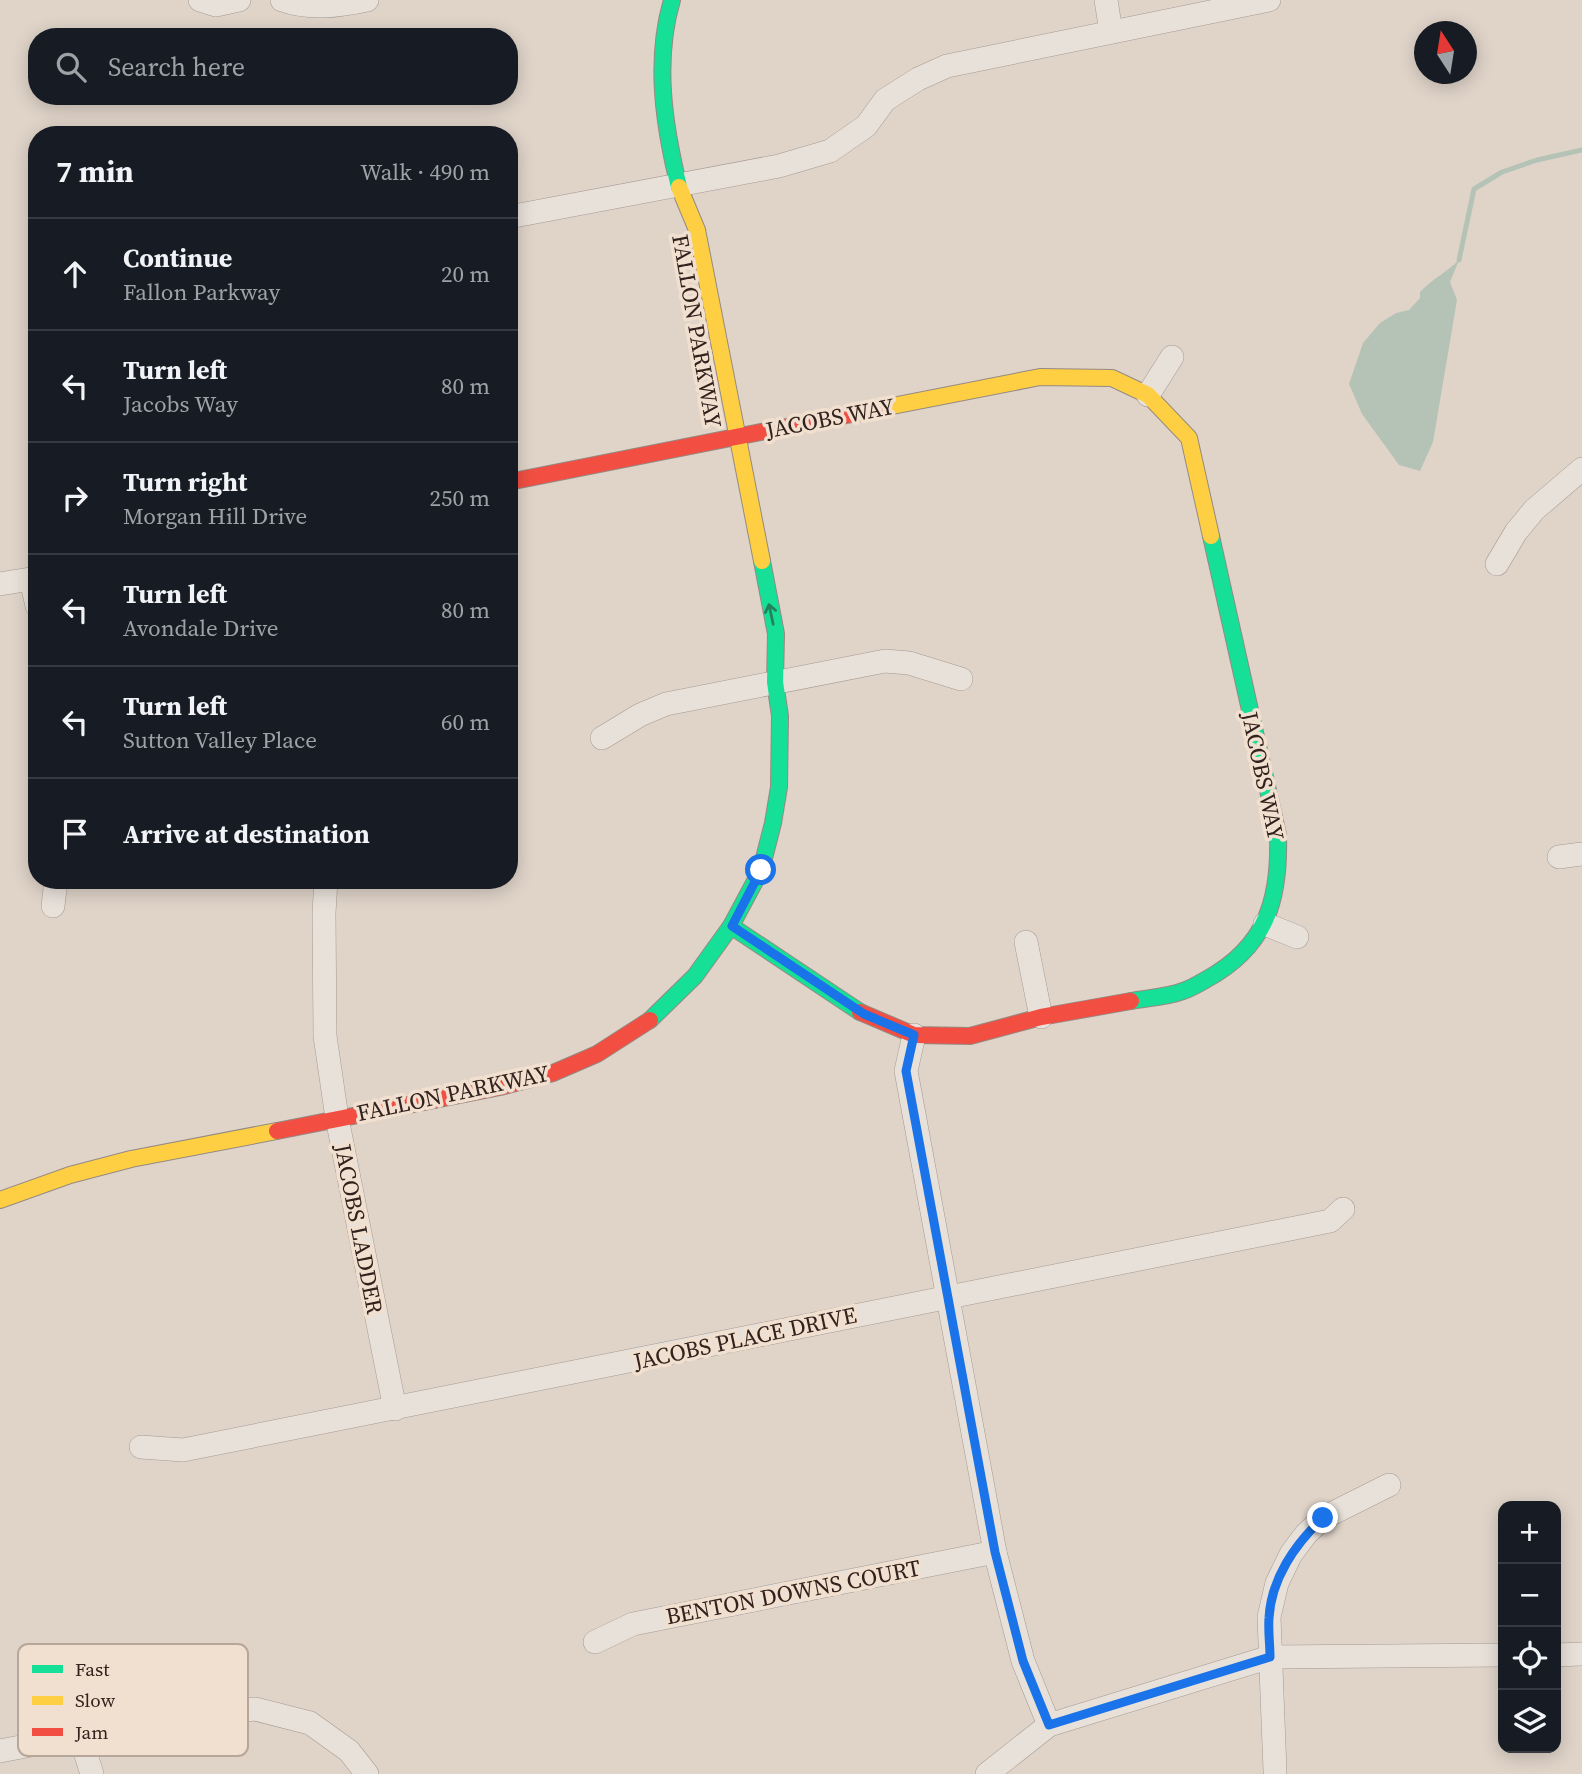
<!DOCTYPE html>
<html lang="en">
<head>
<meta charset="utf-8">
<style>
  body { margin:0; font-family:"Source Serif 4",serif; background:#20242c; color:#f1f3f6 }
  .controls { position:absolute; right:21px; bottom:21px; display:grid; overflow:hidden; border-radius:14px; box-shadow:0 4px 18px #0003 }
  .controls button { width:63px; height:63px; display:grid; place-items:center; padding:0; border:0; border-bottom:2px solid #363941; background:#171b24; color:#f1f3f6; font:35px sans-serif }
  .compass { position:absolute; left:1414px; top:21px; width:63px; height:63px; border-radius:50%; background:#171b24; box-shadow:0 4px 18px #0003; rotate:348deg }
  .stop { position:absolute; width:21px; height:21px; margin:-16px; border:5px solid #1a73e8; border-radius:50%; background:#fff }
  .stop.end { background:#1a73e8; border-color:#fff; box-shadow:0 2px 7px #0008 }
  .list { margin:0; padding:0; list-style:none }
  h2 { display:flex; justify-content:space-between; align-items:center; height:91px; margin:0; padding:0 28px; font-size:30px }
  h2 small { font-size:23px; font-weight:400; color:#9ea1a6 }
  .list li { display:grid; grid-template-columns:46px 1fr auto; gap:21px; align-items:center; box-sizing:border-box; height:112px; padding:0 28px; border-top:2px solid #363941 }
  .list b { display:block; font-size:26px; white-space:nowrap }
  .list p { margin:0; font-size:23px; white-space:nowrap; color:#9ea1a6 }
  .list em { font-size:23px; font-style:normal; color:#9ea1a6 }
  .icon { flex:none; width:38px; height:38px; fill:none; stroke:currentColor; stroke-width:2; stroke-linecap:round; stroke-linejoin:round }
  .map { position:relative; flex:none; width:1582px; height:1774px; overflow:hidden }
  .search { position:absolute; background:#171b24; box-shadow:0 4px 18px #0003; left:28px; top:28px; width:490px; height:77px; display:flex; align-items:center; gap:18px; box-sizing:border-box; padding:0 24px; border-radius:28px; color:#9ea1a6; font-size:26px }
  .panel { position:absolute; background:#171b24; box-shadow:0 4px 18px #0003; left:28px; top:126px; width:490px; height:763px; border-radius:28px }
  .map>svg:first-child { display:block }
</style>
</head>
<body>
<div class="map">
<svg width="1582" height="1774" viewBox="0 0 1582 1774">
  <rect width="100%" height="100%" fill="#e0d4c9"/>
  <!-- water -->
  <path fill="#b5c3b7" d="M1459,260L1450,282L1457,300L1433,442L1420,471L1399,465L1362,414L1349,384L1363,343L1380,323L1396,313L1409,310L1420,298V292C1432,279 1447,272 1459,260Z"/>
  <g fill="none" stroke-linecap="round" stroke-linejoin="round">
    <!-- stream -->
    <path stroke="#b5c3b7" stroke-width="5" d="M1459,260L1474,189L1502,172L1537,160L1582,150"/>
    <!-- street casing -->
    <g stroke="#a59a93" stroke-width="24">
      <g id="street">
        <path d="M200,0L216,5L239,0"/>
        <path d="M282,0C310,10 339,6 367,0"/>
        <path d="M1106,0L1111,32"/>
        <path d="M509,217L779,166L830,151L866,126L885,100L918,79L947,66L1269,0"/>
        <path d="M1148,395L1172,357"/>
        <path d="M1497,564L1516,532L1534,510L1582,469"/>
        <path d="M31,579L37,606"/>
        <path d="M0,584L37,578"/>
        <path d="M602,738L640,715L666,704L885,661L909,663L961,679"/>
        <path d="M1559,857L1582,854"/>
        <path d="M326,880L324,913L325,1036L337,1118L395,1409"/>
        <path d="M53,906L56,880"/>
        <path d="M1265,924L1297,937"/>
        <path d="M1026,942L1041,1017"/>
        <path d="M914,1035L906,1071L995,1552L1023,1661L1049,1725"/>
        <path d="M141,1447L183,1450L1330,1221L1343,1209"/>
        <path d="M595,1642L633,1624L995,1552"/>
        <path d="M1556,1655L1582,1654"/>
        <path d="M80,1736L92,1774"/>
        <path d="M0,1751L167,1719L255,1709L310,1723L349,1751L367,1774"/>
        <path d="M1275,1771L1269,1617L1277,1583L1291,1554L1306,1534L1323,1518L1389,1485"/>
        <path d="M987,1774L1049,1725L1270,1657L1503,1655"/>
      </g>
    </g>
    <!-- fast casing -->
    <g stroke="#948a83" stroke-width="18">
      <g id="fast">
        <path d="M672,0C654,61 664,126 679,187"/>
        <path d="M731,926L860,1012"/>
        <path d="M1131,1001C1148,998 1167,997 1183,991C1192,988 1200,983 1207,979C1267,946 1280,899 1278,835L1211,536"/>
        <path d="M650,1020L695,976L731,926L761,870L773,823L779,787L780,716L775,682L776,634L762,561"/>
      </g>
    </g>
    <!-- slow casing -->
    <g stroke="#948a83" stroke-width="18">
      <g id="slow">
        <path d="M679,187L697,230L762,561"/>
        <path d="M882,408L1040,377L1112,378L1148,395L1189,438L1211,536"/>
        <path d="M0,1200L70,1175L131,1159L277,1131"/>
      </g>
    </g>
    <!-- jam casing -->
    <g stroke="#948a83" stroke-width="18">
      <g id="jam">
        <path d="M509,482L882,408"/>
        <path d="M860,1012L914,1035L970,1036L1041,1017L1131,1001"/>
        <path d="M277,1131L500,1087L553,1073L597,1054L650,1020"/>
      </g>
    </g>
    <!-- street -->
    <use href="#street" stroke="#e8e1da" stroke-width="23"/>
    <!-- fast -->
    <use href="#fast" stroke="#16e098" stroke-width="16"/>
    <!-- slow -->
    <use href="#slow" stroke="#ffcf43" stroke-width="16"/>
    <!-- jam -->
    <use href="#jam" stroke="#f24e42" stroke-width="16"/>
  </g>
  <!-- one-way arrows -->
  <defs><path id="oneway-shaft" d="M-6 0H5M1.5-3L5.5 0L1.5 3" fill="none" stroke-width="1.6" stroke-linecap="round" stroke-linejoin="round" transform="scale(1.75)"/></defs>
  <use stroke="#24815a" href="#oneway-shaft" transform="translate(771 614) rotate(-102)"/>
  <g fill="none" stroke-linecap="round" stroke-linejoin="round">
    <!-- route -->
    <path stroke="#1a73e8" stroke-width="9" d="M761,870L732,926L864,1014L914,1035L906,1071L995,1552L1023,1661L1049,1725L1270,1657C1270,1644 1268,1631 1269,1618C1271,1579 1295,1544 1323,1518"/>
  </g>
  <g text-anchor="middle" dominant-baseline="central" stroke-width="7" stroke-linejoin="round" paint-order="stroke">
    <!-- street labels -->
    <g font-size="23" fill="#31221d" stroke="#f1e0cf">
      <text transform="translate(697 331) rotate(80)">FALLON PARKWAY</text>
      <text transform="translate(830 418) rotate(-11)">JACOBS WAY</text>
      <text transform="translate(1263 776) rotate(78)">JACOBS WAY</text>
      <text transform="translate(453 1093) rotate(-12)">FALLON PARKWAY</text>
      <text transform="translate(359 1229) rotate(79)">JACOBS LADDER</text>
      <text transform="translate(745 1338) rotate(-12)">JACOBS PLACE DRIVE</text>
      <text transform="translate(793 1592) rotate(-11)">BENTON DOWNS COURT</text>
    </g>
  </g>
  <!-- legend -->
  <rect x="18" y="1644" width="230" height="112" rx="10" fill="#f1e0cf" stroke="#b7a79a" stroke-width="2"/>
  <rect x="32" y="1665" width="31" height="8" fill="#16e098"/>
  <rect x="32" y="1696" width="31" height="9" fill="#ffcf43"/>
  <rect x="32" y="1728" width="31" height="8" fill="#f24e42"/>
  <g font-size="19" fill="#31221d">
    <text x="75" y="1676">Fast</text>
    <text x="75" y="1707">Slow</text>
    <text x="75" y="1739">Jam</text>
  </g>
</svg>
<div class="controls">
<button>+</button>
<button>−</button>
<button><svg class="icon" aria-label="locate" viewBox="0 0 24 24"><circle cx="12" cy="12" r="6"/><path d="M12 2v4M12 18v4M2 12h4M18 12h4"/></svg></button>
<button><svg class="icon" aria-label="layers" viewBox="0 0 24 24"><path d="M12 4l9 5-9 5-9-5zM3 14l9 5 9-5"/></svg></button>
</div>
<svg class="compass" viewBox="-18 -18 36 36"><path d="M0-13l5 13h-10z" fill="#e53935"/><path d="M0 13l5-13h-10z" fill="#9ea1a6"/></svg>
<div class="stop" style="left:761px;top:870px"></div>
<div class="stop end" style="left:1323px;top:1518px"></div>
<div class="search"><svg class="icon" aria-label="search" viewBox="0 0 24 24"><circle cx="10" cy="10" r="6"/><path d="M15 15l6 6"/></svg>Search here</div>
<section class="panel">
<h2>7 min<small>Walk · 490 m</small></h2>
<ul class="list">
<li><svg class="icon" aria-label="ahead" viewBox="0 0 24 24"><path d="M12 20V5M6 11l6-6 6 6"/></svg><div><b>Continue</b><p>Fallon Parkway</p></div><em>20 m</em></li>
<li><svg class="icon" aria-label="left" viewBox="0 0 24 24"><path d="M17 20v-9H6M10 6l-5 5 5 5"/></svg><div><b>Turn left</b><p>Jacobs Way</p></div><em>80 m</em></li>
<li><svg class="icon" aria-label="right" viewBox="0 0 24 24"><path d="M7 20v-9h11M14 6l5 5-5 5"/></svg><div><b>Turn right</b><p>Morgan Hill Drive</p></div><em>250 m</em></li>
<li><svg class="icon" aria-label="left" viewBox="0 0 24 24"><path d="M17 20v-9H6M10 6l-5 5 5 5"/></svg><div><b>Turn left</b><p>Avondale Drive</p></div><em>80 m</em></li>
<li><svg class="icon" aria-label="left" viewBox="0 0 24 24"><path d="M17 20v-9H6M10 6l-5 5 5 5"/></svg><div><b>Turn left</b><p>Sutton Valley Place</p></div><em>60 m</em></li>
<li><svg class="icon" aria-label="arrive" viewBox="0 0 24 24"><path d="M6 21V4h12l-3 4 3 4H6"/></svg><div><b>Arrive at destination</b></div></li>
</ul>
</section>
</div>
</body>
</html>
